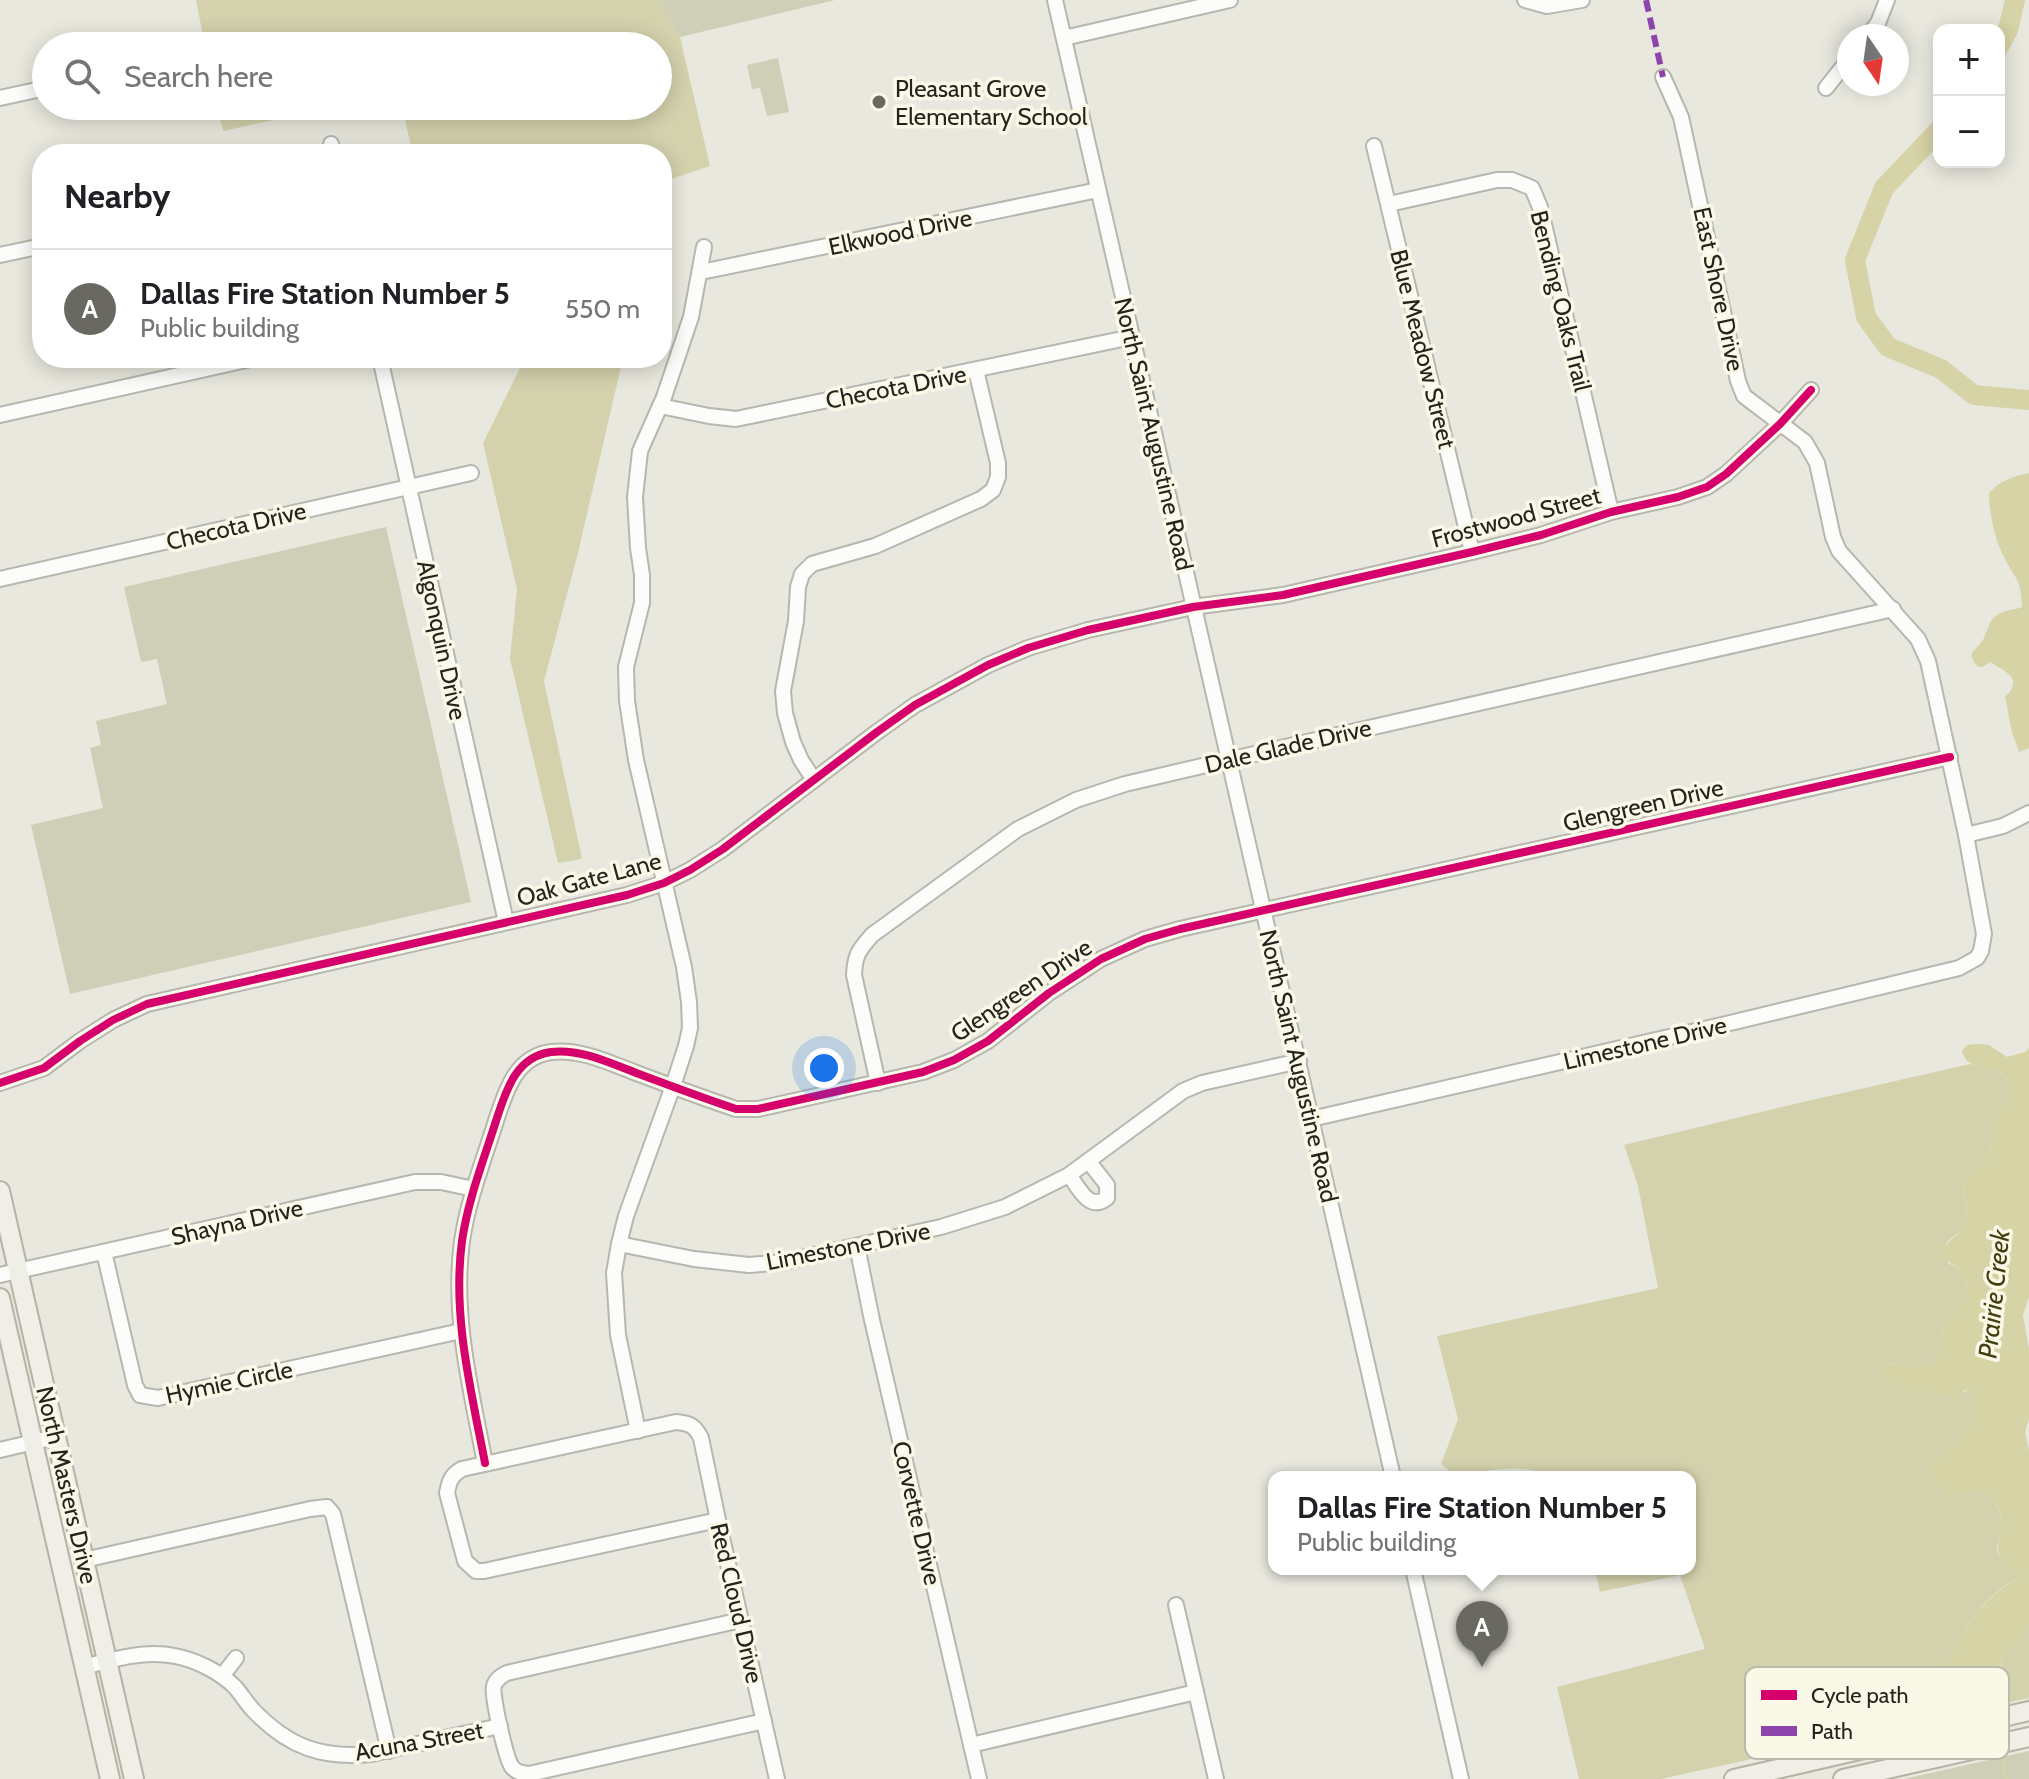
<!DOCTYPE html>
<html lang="en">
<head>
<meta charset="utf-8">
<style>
  body { margin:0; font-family:Cabin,sans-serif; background:#f2f2f2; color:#202124 }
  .controls { position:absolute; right:24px; top:24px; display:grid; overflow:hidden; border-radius:16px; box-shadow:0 4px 20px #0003 }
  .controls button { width:72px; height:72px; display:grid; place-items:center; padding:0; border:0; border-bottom:2px solid #e0e0e0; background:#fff; color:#202124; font:40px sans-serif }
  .compass { position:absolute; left:1837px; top:24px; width:72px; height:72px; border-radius:50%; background:#fff; box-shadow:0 4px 20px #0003; rotate:167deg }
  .you { position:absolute; left:824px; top:1068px; width:28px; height:28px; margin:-20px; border:6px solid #fff; border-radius:50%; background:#1a73e8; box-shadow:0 0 0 12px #1a73e833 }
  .badge { display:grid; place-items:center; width:52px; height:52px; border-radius:50%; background:#696861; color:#fff; font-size:26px; font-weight:700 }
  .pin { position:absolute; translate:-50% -66px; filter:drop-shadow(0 2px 4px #0008) }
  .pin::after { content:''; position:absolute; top:42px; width:28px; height:24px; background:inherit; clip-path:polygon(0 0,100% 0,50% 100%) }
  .popup { position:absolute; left:1268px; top:1471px; width:428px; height:104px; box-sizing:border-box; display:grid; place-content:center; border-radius:16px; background:#fff; filter:drop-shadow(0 2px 6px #0005); font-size:26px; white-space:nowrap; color:#757577 }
  .popup b { font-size:30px; color:#202124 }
  .popup::after { content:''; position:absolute; left:50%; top:100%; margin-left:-16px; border:16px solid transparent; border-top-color:#fff }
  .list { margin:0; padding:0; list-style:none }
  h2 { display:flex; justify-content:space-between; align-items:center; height:104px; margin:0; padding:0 32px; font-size:34px }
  h2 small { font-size:26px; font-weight:400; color:#757577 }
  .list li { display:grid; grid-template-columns:52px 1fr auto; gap:24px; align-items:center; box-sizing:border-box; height:120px; padding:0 32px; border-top:2px solid #e0e0e0 }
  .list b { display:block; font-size:30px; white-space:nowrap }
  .list p { margin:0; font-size:26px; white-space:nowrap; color:#757577 }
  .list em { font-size:26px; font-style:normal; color:#757577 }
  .icon { flex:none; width:44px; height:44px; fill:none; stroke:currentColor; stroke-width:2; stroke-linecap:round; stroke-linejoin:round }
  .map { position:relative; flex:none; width:2029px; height:1779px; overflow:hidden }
  .search { position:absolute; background:#fff; box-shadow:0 4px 20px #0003; left:32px; top:32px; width:640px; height:88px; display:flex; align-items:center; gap:20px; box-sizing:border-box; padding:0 28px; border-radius:44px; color:#757577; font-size:30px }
  .panel { position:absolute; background:#fff; box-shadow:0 4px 20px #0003; left:32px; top:144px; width:640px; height:224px; border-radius:32px }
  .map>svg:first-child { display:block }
</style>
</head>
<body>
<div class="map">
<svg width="2029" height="1779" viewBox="0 0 2029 1779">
  <rect width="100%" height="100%" fill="#e8e8de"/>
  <!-- green -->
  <g fill="#cfceb7">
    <path d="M661,0H835L680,37L663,11Z"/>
    <path d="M778,58L789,112L767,116L760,88L752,89L747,65Z"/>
    <path d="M386,527L471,902L70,994L31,825L103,808L90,748L101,745L96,721L167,704L157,659L141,662L124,587Z"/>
    <path d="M2029,1751V1779H1904Z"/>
  </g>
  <!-- forest -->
  <g fill="#d4d2ad">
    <path d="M196,0H661L663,11L680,37L710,166L662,182V154H413L406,125L403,106H658V46H205Z"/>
    <path d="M217,106H338L223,131Z"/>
    <path d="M525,358H623L578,553L544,681L582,859L558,863L510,659L517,589L483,443Z"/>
    <path d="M1970,1064C1989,1068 2007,1070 2013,1092C2004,1105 1996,1118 1993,1133C1991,1143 1988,1155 1983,1164C1979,1172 1969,1173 1963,1180L1967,1220L1966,1226L1946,1243L1948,1263L1962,1271L1968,1293V1301L1947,1318L1935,1361C1918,1372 1909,1367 1890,1363L1908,1392L1923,1390L1955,1399L1970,1388C1983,1423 1962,1442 1936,1460L1961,1493C1965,1492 1969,1490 1973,1490C1994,1488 2003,1513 2001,1530C2001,1536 1997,1543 1997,1549C1998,1563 2014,1566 2018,1578C1984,1596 1962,1628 1949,1662L1928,1671L1948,1695L1960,1699L1973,1710L1661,1779H1579L1557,1687L1705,1649L1680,1575L1600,1592L1595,1569H1690V1477H1554C1524,1462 1487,1470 1456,1476L1441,1464L1458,1419L1437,1336L1658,1288L1638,1186L1624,1145L1803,1102Z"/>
    <path d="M2029,1625V1698L1988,1707L2003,1659Z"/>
  </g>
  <!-- water -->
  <g fill="#d6d3a7">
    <path d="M2029,473V748L2019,752L2012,732L2005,697C2024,678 2006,672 1990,662L1983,667H1978C1965,652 1974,653 1983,640C1984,639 1987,629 1988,628C1993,612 2005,611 2020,608L2022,606C2021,577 2015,580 2004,557C1995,541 1989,512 1989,493C2000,481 2013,476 2029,473Z"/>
    <path d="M1978,1044L1989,1045L2007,1057L2025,1052L2029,1048V1297L2023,1315L2029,1349V1419L2025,1432L2029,1450V1625L2003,1659L1984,1714H1976L1960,1699L1932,1685L1926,1678L1928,1671L1949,1662C1963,1626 1984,1598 2018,1578C2014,1567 2002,1565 1999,1554C1996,1546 2001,1538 2001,1529C2003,1513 1995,1492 1977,1490C1969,1490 1960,1494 1952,1495C1941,1489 1932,1477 1931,1465C1947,1448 1969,1441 1972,1415C1973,1405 1973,1397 1969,1389L1964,1391L1960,1398L1955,1399L1923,1390L1908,1392L1884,1376L1883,1366C1903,1358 1912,1376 1935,1361L1947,1318L1968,1300V1293L1962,1271C1920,1247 1961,1242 1967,1220L1963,1180C1969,1173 1979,1172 1983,1164C1988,1155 1991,1143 1993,1133C1995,1118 2004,1105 2013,1092C2004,1057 1968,1077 1962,1051L1967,1045Z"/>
  </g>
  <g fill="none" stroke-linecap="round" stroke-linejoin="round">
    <!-- stream -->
    <path stroke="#d6d3a7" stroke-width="3" d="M2002,1751L2006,1779"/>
    <!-- river -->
    <g stroke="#d6d3a7" stroke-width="20">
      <path d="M1999,46L2008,30L2015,0"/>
      <path d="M1939,130L1884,188L1855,260L1866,317L1888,347L1941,369L1974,395L2029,400"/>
    </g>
    <!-- minor casing -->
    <g stroke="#b7b7b0" stroke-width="18">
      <g id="minor">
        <path d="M1055,0L1393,1477"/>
        <path d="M1525,0L1547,6L1582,0"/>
        <path d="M1868,36L1878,23L1887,0"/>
        <path d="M1064,38L1230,0"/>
        <path d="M1826,88L1849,59"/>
        <path d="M0,98L46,88"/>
        <path d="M331,144L334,154"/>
        <path d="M1374,146L1472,552"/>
        <path d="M1389,204L1497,180H1512L1532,188L1540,207L1611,512"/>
        <path d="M0,255L42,246"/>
        <path d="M701,272L1098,190"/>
        <path d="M380,358L506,922"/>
        <path d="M660,406L709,416L736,419L1132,337"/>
        <path d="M0,415L255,358"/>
        <path d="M0,579L471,473"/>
        <path d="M814,780L801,760L793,742L785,713L783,691L796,621L798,587L802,574L812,564L875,546L981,499L993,490L998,477V463L976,370"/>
        <path d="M1966,835L2003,826L2029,813"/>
        <path d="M0,1083L44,1068L80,1041L113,1020L147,1004L627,895L664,883L690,870L723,849L877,732L915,705L988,665L1028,648L1088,630L1193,607L1283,595L1472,552L1541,535L1611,512L1678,497L1707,487L1726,474L1780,424L1811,390"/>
        <path d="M878,1083L854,975C855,954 859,950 872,935L1018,829L1076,800L1125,784L1228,760L1893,609"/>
        <path d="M1311,1119L1726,1024L1959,968L1977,958L1981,951L1984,934L1966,835L1928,661L1918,639L1839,551L1833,537L1817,463L1805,442L1744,396L1738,381L1681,117L1663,77"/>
        <path d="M1069,1175C1079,1188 1089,1212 1107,1198V1185L1089,1162"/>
        <path d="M619,1244L694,1259L749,1265L783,1262L941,1227L1005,1207L1069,1175L1183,1091L1202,1083L1299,1061"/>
        <path d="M857,1246L872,1320L979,1779"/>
        <path d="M104,1252L135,1385L140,1395L158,1398L461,1331"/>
        <path d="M0,1275L415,1182H441L474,1189"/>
        <path d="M638,1431L618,1335L614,1273L619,1244L626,1216L673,1086L686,1046L690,1028L689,1002L684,967L636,760L627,701L626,667L642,603V575L638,548L635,497L640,451L664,397L691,317L704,247"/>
        <path d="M0,1450L55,1437"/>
        <path d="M485,1463C471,1390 452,1316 462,1241C468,1200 483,1162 495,1124C505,1094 514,1057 551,1052C580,1048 612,1064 639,1074C671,1086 703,1098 736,1109H758L923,1072L954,1060L988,1041L1049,993L1101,959L1145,939L1180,929L1950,757"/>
        <path d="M718,1520L484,1571H476L465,1561L447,1493C449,1482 451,1475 462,1469L676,1422C690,1423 695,1426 701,1438L718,1520L777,1779"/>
        <path d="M84,1560L310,1509L327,1507L333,1514L389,1751"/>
        <path d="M1413,1569L1461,1779"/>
        <path d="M1176,1605L1216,1779"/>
        <path d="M741,1620L507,1673C501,1676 496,1679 494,1686C491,1694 506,1759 512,1767C517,1773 522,1773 529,1774L764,1721"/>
        <path d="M84,1667C114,1659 144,1650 175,1656C196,1660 220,1672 235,1687C242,1695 247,1704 254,1711C289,1747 322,1759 371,1754L500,1726"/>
        <path d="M222,1676L236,1658"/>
        <path d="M971,1745L1196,1692"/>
      </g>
    </g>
    <!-- major casing -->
    <g stroke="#b4b3a4" stroke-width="22">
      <g id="major">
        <path d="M0,1191L134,1779"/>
        <path d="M0,1298L110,1779"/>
        <path d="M1734,1779L2029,1711"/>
        <path d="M1843,1779L2029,1737"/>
      </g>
    </g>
    <!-- minor -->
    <use href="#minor" stroke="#fcfcfa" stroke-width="14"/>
    <!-- major -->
    <use href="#major" stroke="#efeee7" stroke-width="18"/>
    <!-- quiet -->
    <path stroke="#8e44ad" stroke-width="6" stroke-dasharray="12 6" stroke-linecap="butt" d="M1646,0L1663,77"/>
    <!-- cycleway casing -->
    <g stroke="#faf9e7" stroke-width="13">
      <g id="cycleway">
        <path d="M0,1083L44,1068L80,1041L113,1020L147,1004L627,895L664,883L690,870L723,849L877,732L915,705L988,665L1028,648L1088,630L1193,607L1283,595L1472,552L1541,535L1611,512L1678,497L1707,487L1726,474L1780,424L1811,390"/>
        <path d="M485,1463C471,1390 452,1316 462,1241C468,1200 483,1162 495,1124C505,1094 514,1057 551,1052C580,1048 612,1064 639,1074C671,1086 703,1098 736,1109H758L923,1072L954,1060L988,1041L1049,993L1101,959L1145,939L1180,929L1950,757"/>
      </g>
    </g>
    <!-- cycleway -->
    <use href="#cycleway" stroke="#d6006c" stroke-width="8"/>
  </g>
  <!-- markers -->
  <circle fill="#696861" stroke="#faf9e7" stroke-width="3" cx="879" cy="102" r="8"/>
  <g text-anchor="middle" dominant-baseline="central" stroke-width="7" stroke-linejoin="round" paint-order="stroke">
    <!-- poi labels -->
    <g font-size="24" fill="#24231d" stroke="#faf9e7" text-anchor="start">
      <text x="895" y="88">Pleasant Grove<tspan x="895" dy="28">Elementary School</tspan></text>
    </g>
    <!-- street labels -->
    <g font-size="24" fill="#24231d" stroke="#faf9e7">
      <text transform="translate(900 232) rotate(-12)">Elkwood Drive</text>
      <text transform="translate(1719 289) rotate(78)">East Shore Drive</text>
      <text transform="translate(1561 301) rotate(76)">Bending Oaks Trail</text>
      <text transform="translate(1423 349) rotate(76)">Blue Meadow Street</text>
      <text transform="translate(896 387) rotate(-11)">Checota Drive</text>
      <text transform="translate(1154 434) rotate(77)">North Saint Augustine Road</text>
      <text transform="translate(1516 517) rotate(-15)">Frostwood Street</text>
      <text transform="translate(236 526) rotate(-13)">Checota Drive</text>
      <text transform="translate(442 640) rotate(78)">Algonquin Drive</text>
      <text transform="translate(1288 746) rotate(-13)">Dale Glade Drive</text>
      <text transform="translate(1643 805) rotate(-13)">Glengreen Drive</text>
      <text transform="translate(589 879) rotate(-15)">Oak Gate Lane</text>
      <text transform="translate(1021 990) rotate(-34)">Glengreen Drive</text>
      <text transform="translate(1645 1043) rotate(-13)">Limestone Drive</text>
      <text transform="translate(1299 1066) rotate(77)">North Saint Augustine Road</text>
      <text transform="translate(237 1222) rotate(-13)">Shayna Drive</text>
      <text transform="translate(848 1246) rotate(-11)">Limestone Drive</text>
      <text transform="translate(229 1382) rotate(-12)">Hymie Circle</text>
      <text transform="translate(67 1485) rotate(77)">North Masters Drive</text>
      <text transform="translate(917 1513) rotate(77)">Corvette Drive</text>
      <text transform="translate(737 1603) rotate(77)">Red Cloud Drive</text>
      <text transform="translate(419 1741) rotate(-10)">Acuna Street</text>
    </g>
    <!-- water labels -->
    <g font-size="26" font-style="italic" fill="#413e0f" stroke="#faf9e7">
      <text transform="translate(1994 1294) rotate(-84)">Prairie Creek</text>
    </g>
  </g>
  <!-- legend -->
  <rect x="1745" y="1667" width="264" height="92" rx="12" fill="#faf9e7" stroke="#bab9aa" stroke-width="2"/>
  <rect x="1761" y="1690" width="36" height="10" fill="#d6006c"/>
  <rect x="1761" y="1726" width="36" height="10" fill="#8e44ad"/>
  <g font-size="22" fill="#24231d">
    <text x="1811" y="1703">Cycle path</text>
    <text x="1811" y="1739">Path</text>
  </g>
</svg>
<div class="controls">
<button>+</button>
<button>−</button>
</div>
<svg class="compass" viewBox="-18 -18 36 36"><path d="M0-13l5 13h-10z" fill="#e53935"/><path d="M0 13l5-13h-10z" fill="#757577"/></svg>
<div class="you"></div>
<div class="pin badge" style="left:1482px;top:1667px">A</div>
<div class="popup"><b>Dallas Fire Station Number 5</b>Public building</div>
<div class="search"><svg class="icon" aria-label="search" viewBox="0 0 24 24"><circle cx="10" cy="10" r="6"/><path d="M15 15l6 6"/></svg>Search here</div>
<section class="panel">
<h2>Nearby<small></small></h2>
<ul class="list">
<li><span class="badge">A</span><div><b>Dallas Fire Station Number 5</b><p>Public building</p></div><em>550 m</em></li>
</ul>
</section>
</div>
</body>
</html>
